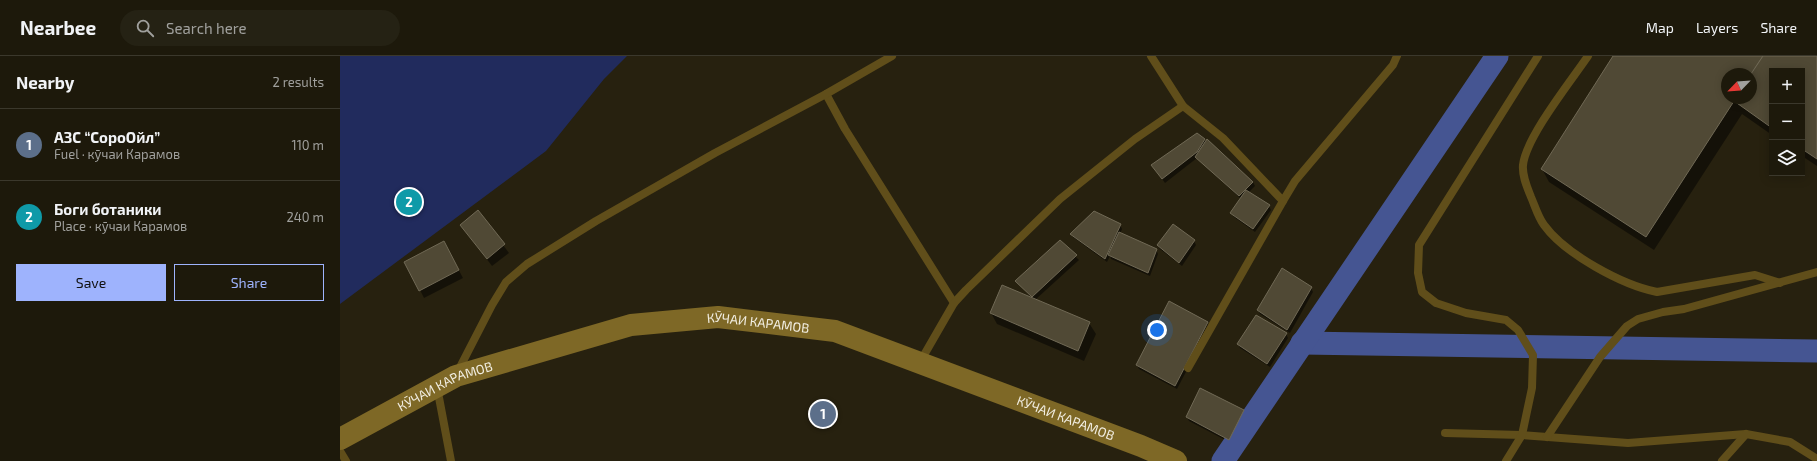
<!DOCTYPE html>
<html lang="en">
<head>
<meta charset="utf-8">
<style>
  body { margin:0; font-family:"Exo 2",sans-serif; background:#252214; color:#f1f3f6 }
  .controls { position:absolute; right:12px; top:12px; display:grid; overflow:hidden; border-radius:0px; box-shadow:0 2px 10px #0003 }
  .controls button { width:36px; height:36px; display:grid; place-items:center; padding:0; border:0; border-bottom:1px solid #3b382c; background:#1d190b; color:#f1f3f6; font:20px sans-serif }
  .compass { position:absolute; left:1381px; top:12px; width:36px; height:36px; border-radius:50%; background:#1d190b; box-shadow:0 2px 10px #0003; rotate:245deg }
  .you { position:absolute; left:817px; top:274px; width:14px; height:14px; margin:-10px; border:3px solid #fff; border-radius:50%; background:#1a73e8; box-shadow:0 0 0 6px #1a73e833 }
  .badge { display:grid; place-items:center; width:26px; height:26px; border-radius:50%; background:#9eb3fd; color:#fff; font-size:13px; font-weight:700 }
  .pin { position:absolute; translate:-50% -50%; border:2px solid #fff; box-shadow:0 1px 4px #0006 }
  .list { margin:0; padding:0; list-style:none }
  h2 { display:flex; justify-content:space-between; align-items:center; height:52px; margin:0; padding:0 16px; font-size:17px }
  h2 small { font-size:13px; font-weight:400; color:#a0a09d }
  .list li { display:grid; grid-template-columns:26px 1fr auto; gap:12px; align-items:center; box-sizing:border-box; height:72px; padding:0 16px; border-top:1px solid #3b382c }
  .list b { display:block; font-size:15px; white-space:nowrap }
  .list p { margin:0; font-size:13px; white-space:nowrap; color:#a0a09d }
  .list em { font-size:13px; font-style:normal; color:#a0a09d }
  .actions { display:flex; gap:8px; padding:12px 16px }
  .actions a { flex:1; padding:9px 0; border:1px solid #9eb3fd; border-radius:0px; text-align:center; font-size:14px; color:#9eb3fd }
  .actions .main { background:#9eb3fd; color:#111 }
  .icon { flex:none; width:22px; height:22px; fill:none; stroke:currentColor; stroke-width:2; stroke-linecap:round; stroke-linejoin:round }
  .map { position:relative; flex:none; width:1477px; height:405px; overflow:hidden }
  header { display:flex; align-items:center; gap:24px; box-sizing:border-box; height:56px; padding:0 20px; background:#1d190b; border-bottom:1px solid #3b382c }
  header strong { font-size:19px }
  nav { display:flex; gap:22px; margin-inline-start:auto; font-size:14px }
  .search { width:280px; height:36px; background:#252214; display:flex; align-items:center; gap:10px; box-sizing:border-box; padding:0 14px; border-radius:22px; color:#a0a09d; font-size:15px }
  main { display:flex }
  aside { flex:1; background:#1d190b }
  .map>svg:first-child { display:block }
</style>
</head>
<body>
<header>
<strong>Nearbee</strong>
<div class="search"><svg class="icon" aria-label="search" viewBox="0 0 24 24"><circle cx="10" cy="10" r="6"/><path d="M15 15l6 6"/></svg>Search here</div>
<nav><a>Map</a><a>Layers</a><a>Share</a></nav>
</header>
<main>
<aside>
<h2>Nearby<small>2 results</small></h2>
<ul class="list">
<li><span class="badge" style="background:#5c6f8a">1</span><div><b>АЗС “СороОйл”</b><p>Fuel · кӯчаи Карамов</p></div><em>110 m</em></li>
<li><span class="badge" style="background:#0f9aa8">2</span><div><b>Боги ботаники</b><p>Place · кӯчаи Карамов</p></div><em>240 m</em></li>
</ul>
<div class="actions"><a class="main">Save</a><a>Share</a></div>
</aside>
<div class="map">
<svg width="1477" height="405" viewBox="0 0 1477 405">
  <rect width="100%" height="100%" fill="#27210f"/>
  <!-- green -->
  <path fill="#212b5d" d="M0,0H287L264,23L206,95L0,248Z"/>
  <!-- shadow -->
  <g fill="#0007" fill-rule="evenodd">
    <path d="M1275,0H1477V110L1462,100V15H1432V79L1402,58L1314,194L1209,126L1202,113ZM1387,18H1411V42H1387Z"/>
    <path d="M857,78L913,126L915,130L909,136L929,150L931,154L915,176L894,161L892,157L901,143L857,102L825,127L815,113Z"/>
    <path d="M138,156L169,197L152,210L121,169Z"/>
    <path d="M780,169L782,173L780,178L816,194L818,198L810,220L771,203L770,200L767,206L733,181L731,178Z"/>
    <path d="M720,185L739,204L695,244L749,267L756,278L744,305L657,268L651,257L693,243L677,225Z"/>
    <path d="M854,185L856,189L842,210L820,193L818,190Z"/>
    <path d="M108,194L123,222L84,242L80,234Z"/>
    <path d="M971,232L973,236L950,277L920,258L918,254Z"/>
    <path d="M867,267L870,270L837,333L799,313L797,309Z"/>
    <path d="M946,278L948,282L930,311L900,292L898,288Z"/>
    <path d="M904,355L906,358L891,387L849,365L847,361Z"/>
  </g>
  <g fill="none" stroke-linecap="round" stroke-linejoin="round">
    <!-- canal -->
    <g stroke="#455592" stroke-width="23">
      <path d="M962,287L1477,295"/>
      <path d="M883,405L1157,0"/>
    </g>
  </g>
  <!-- building -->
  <g fill="#504935" stroke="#706955">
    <path d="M1273,0H1423L1411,18H1387V42H1396L1306,181L1201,113Z"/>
    <path d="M1423,0H1477V103L1462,93V15H1432V72L1394,45L1396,42H1411V18Z"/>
    <path d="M857,77L865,83L857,96L822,123L811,109Z"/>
    <path d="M867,83L913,126L899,140L855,101Z"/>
    <path d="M906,134L930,149L913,173L890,157Z"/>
    <path d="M138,154L165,188L147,203L120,169Z"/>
    <path d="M754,155L781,168L765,203L730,178Z"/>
    <path d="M833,168L855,184L839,207L817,189Z"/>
    <path d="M779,176L817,193L808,217L768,199Z"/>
    <path d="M720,184L737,199L692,241L675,225Z"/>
    <path d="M104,185L119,214L79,235L64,206Z"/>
    <path d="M942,212L972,231L947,274L917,254Z"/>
    <path d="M662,229L750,266L738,295L650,257Z"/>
    <path d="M829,245L868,266L835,330L796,309Z"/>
    <path d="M916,259L947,277L927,308L897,288Z"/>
    <path d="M860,332L904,354L889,384L846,361Z"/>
  </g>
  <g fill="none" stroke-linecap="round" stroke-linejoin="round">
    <!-- service -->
    <g stroke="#604e1a" stroke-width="8">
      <path d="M1248,0C1231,25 1186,81 1183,109C1182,120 1187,131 1191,141C1195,150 1198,161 1204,169C1225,198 1282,229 1317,236L1415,219L1440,227"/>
      <path d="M486,38L505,73L614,247"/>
      <path d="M843,50L883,82L943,145L955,125L1053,9L1057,0"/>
      <path d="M580,306L614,247L626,234L720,143L795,83L843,50L811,0"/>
      <path d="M848,312L943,145"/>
      <path d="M118,315L152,249L166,226L187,208L256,165L375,97L486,38L552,0"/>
      <path d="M97,331L111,405"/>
      <path d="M1105,377L1182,379L1288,387L1406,378L1450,386L1477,403"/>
      <path d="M1207,381L1260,301L1287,270L1298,263L1323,256L1344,253L1477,216"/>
      <path d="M0,395L6,405"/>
      <path d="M1166,405L1182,379L1192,332L1193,299L1178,274L1166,264L1126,257L1096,247L1082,236L1078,217L1079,189L1198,0"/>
      <path d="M1382,405L1406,378"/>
    </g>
    <!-- secondary -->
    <path stroke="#7e6826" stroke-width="22" id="s1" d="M0,383L116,320L291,269L378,261L495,275L801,390L836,405"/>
  </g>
  <g text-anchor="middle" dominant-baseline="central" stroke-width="3" stroke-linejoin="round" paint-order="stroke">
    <!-- street labels -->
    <g font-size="13" fill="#f2eee2" stroke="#27210f">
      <text stroke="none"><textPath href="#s1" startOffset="442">КӮЧАИ КАРАМОВ</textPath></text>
      <text stroke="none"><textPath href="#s1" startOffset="118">КӮЧАИ КАРАМОВ</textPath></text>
      <text stroke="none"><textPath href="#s1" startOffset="766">КӮЧАИ КАРАМОВ</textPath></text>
    </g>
  </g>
</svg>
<div class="controls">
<button>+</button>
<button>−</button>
<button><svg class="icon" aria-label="layers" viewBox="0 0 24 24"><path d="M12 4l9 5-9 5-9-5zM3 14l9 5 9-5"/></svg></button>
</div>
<svg class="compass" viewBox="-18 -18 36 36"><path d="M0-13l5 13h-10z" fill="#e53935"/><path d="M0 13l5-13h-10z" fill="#a0a09d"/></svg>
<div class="you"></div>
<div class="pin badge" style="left:483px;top:358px;background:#5c6f8a">1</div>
<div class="pin badge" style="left:69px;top:146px;background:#0f9aa8">2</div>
</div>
</main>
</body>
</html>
